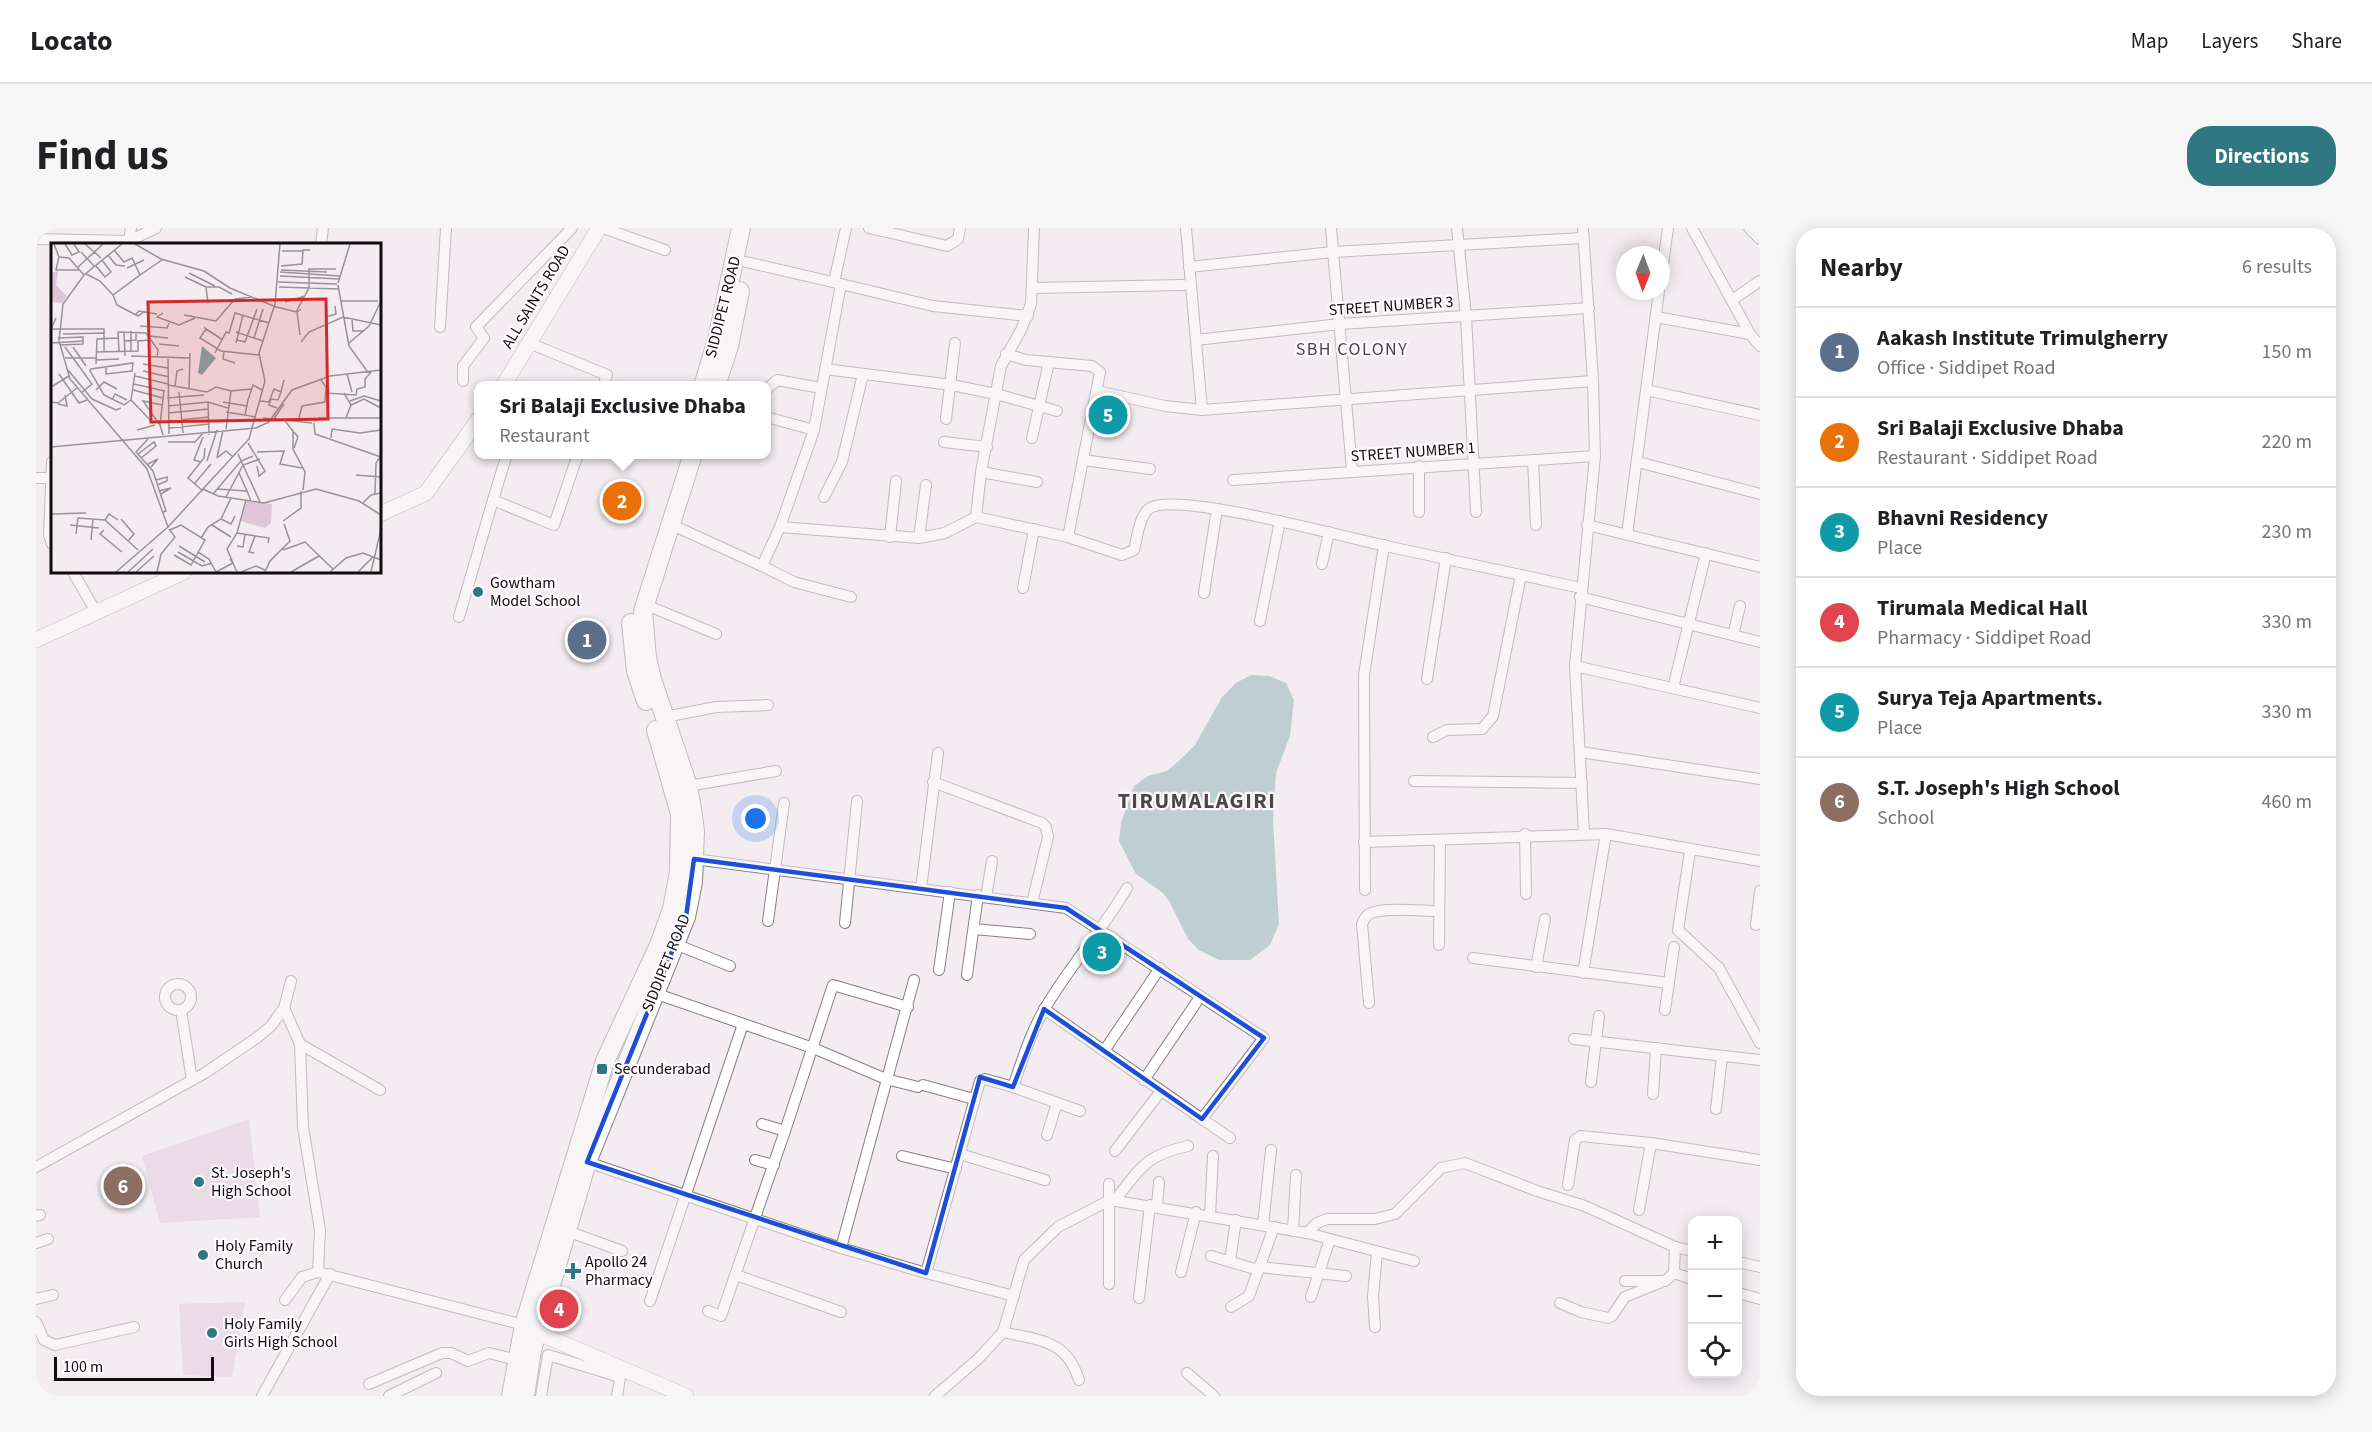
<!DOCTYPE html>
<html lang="en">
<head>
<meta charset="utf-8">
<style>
  body { margin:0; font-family:"Source Sans 3",sans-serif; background:#f6f6f6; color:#202124 }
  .controls { position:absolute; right:18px; bottom:18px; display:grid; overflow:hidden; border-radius:12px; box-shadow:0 3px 15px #0003 }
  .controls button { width:54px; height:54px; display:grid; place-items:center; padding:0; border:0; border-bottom:2px solid #e0e0e0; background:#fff; color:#202124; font:30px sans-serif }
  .compass { position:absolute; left:1580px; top:18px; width:54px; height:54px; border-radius:50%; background:#fff; box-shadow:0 3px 15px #0003; rotate:181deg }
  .scale { position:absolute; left:18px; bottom:15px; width:160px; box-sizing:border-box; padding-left:6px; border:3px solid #100d0f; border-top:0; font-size:16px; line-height:21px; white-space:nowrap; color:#100d0f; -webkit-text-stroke:4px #fefafd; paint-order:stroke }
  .you { position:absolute; left:720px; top:591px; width:21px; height:21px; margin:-15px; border:4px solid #fff; border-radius:50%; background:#1a73e8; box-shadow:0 0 0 9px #1a73e833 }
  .badge { display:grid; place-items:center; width:39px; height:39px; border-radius:50%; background:#307881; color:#fff; font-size:20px; font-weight:700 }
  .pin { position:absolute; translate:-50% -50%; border:3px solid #fff; box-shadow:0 2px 6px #0006 }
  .popup { position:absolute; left:438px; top:153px; width:297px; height:78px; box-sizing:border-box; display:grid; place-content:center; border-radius:12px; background:#fff; filter:drop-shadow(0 2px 4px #0005); font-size:20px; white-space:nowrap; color:#757577 }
  .popup b { font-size:22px; color:#202124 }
  .popup::after { content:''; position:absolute; left:50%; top:100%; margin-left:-12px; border:12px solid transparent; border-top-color:#fff }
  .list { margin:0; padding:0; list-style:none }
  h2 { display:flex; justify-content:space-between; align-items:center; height:78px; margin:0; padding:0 24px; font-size:26px }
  h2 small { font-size:20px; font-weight:400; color:#757577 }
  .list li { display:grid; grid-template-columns:39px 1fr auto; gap:18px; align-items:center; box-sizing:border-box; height:90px; padding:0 24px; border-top:2px solid #e0e0e0 }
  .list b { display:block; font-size:22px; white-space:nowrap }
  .list p { margin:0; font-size:20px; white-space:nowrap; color:#757577 }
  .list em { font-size:20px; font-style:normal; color:#757577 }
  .icon { flex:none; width:33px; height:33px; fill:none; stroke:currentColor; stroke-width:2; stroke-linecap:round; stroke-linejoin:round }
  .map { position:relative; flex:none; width:1724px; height:1168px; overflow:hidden; border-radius:24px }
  header { display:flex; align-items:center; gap:36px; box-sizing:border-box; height:84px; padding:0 30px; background:#fff; border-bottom:2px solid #e0e0e0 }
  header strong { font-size:28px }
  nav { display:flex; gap:33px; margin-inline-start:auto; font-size:21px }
  .intro { display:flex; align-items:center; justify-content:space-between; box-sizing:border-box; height:144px; padding:0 36px }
  h1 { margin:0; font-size:42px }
  .button { padding:15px 27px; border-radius:24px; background:#307881; color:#fff; font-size:21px; font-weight:700 }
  main { display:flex; gap:36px; padding:0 36px }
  aside { flex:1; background:#fff; border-radius:24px; box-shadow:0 3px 15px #0003 }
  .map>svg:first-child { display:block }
</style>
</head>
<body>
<header>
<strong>Locato</strong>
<nav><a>Map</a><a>Layers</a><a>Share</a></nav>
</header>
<div class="intro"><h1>Find us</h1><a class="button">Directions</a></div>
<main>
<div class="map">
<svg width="1724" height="1168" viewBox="0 0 1724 1168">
  <rect width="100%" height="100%" fill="#f3ecf1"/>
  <!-- green -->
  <g fill="#e0c5d9">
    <path d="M213,891L224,989L124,995L106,928Z"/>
    <path d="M209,1074L196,1149L147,1147L143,1076Z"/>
  </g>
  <!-- water -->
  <path fill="#80a9af" d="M1215,447L1233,448L1250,455L1258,472L1254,508L1240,545L1237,592L1243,696L1234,717L1214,732H1183L1163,722L1152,711L1133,673L1127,665L1100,646L1083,613L1085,595L1098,558L1112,548L1131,543L1145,531L1159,517L1186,469L1200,455Z"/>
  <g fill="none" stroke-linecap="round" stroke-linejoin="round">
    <!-- minor casing -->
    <g stroke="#878085" stroke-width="12">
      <g id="minor">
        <path d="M567,0L629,22"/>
        <path d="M833,0L911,18L922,11L924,0"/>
        <path d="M1150,0L1166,182"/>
        <path d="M1295,0L1316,242"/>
        <path d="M1421,0L1430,88L1440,284"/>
        <path d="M1547,0L1557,153L1559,228L1539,438L1548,605"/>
        <path d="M1656,0L1714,106L1724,118"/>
        <path d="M1713,0L1724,11"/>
        <path d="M0,11L93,13L120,0"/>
        <path d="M93,13L95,0"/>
        <path d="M285,16L287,0"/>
        <path d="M1153,39L1297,24L1547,10"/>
        <path d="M1625,51L1632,0"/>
        <path d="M798,54L810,0"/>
        <path d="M805,56L897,78L992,88"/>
        <path d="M997,60L1147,57"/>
        <path d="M1696,72L1724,53"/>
        <path d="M1620,89L1714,106"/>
        <path d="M404,99L410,0"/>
        <path d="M1160,112L1304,96L1553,80"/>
        <path d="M493,115L571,147L567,158"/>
        <path d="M970,126L990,132L1056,138L1064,144L1032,309"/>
        <path d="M789,141L916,157L960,166L1021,183"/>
        <path d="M427,153V138L448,110L440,99L536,0"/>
        <path d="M730,162L741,152L785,160"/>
        <path d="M1610,162L1724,187"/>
        <path d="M1061,163L1129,178L1166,182L1557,153"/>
        <path d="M734,190L778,202"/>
        <path d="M910,191L919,115"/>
        <path d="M996,210L1013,134"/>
        <path d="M908,214L951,219"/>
        <path d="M1047,232L1114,241"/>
        <path d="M1497,232L1500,297"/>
        <path d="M16,234L13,307L16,316"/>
        <path d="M1602,234L1724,266"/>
        <path d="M1383,238V284"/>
        <path d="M945,244L1001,254"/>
        <path d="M0,250H14"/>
        <path d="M1197,252L1559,228"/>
        <path d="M788,269L806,234L827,146"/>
        <path d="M457,272L471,226"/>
        <path d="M940,289L1032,309L1086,327L1098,322C1101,311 1103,287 1114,280C1140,263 1312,310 1350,318C1415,332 1480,346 1545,360"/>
        <path d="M634,296L726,338L744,299L778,202L805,56L710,34"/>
        <path d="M1551,297L1724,339"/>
        <path d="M744,299L883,310L909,305L940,289L945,244L965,138L985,102L995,76L998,0"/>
        <path d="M1591,307L1623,63"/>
        <path d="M854,309L860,253"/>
        <path d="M883,310L890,257"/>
        <path d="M1286,336L1293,304"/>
        <path d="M726,338L758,354L815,369"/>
        <path d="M37,344L60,384"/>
        <path d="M987,360L998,301"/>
        <path d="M1168,365L1181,281"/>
        <path d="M1544,369L1724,414"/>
        <path d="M608,376L680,406"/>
        <path d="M423,389L457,272L518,297L542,226"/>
        <path d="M1224,393L1244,293"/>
        <path d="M1697,407L1704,378"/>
        <path d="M1539,438L1724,480"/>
        <path d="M1391,451L1410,330"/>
        <path d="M1637,460L1670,325"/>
        <path d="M629,489L680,479L732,477"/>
        <path d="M1397,509L1411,502L1446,501L1457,488L1485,347"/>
        <path d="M1544,524L1724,551"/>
        <path d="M1378,553L1546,555"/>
        <path d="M897,554L1006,595L1010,599L1012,609L996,675"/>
        <path d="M652,558L740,543"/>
        <path d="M1489,606L1490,666"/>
        <path d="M1328,614L1570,606L1724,633"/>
        <path d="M1654,623L1642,702L1683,740L1724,815"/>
        <path d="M658,631L1030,680L1228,810L1166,891L1194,910"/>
        <path d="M885,661L902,525"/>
        <path d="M1329,662L1328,447L1348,317"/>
        <path d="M950,669L956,633"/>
        <path d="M732,693L748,575"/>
        <path d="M809,695L821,573"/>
        <path d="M1720,697L1724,663"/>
        <path d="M938,701L994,706"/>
        <path d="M639,716L694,738"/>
        <path d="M1403,717L1404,612"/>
        <path d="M1437,730L1633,755"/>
        <path d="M1500,739L1509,691"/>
        <path d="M903,742L914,664"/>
        <path d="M1547,745L1570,606"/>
        <path d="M931,747L942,667"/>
        <circle cx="142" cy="769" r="13"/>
        <path d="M618,765L777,820L850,851L882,859"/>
        <path d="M1333,775L1326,696C1328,691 1330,687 1335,685C1352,679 1385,683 1403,683"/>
        <path d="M248,780L264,816L344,862"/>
        <path d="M1008,781L1166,891"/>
        <path d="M145,782L156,852"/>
        <path d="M1629,782L1638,719"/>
        <path d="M1538,811L1724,832"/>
        <path d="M264,816L267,899L284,1002L282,1044"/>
        <path d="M1068,823L1124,740"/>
        <path d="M1108,852L1164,769"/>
        <path d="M1555,854L1563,788"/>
        <path d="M887,857L938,871"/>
        <path d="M977,859L1044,883"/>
        <path d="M1617,866L1620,820"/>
        <path d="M1680,881L1686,828"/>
        <path d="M726,896L749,903"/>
        <path d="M1011,907L1021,875"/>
        <path d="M1079,923L1125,863"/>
        <path d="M924,926L1009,952"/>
        <path d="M866,928L920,941"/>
        <path d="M719,932L738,937"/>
        <path d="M551,934L805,1020L890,1045L944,853L949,851L977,859C986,833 994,806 1008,782C1032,740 1066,703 1091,660"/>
        <path d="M0,939L169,845L222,809L235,798L248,780L255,753"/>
        <path d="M1532,957L1539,912L1545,908L1615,915L1724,932"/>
        <path d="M1080,971C1105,939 1110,927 1152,918"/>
        <path d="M1121,978L1123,954"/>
        <path d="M1603,982L1615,915"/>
        <path d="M1174,987L1177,928"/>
        <path d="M0,988L4,987"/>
        <path d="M1227,997L1235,922"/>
        <path d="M531,1003L586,1023"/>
        <path d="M1257,1003L1260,947"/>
        <path d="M1271,1005L1281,995L1291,991H1339L1359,986L1405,940L1429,935L1501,963L1549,978L1639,1019L1638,1045L1629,1053H1589"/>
        <path d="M0,1015L12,1011"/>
        <path d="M1639,1019L1656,1023"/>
        <path d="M805,1020L878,752"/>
        <path d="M1175,1028L1222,1042"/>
        <path d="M1194,1033L1200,992"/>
        <path d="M1702,1034L1724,1039"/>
        <path d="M1223,1039L1310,1048"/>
        <path d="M1145,1044L1160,984"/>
        <path d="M890,1045L978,1068"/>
        <path d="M1638,1045L1656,1051"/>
        <path d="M700,1047L805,1084"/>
        <path d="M1073,1056V956"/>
        <path d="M1702,1065L1724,1071"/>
        <path d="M1275,1069L1294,1011"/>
        <path d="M1103,1070L1114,977"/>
        <path d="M0,1071L17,1067"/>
        <path d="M249,1072L266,1049L282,1044L488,1097"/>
        <path d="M614,1073L707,796"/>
        <path d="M1524,1075L1545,1084L1572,1090L1576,1088L1589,1069L1623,1055"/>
        <path d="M1195,1079L1213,1068L1238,999"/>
        <path d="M672,1083L685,1088L749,903L797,757L872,779"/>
        <path d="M0,1094L8,1112L19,1117L98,1099"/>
        <path d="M1339,1099L1337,1068L1341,1024"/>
        <path d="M967,1104C1004,1113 1030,1111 1043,1152"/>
        <path d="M1151,1145L1178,1168"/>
        <path d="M333,1156L406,1125H415L432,1133L453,1125L481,1132"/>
        <path d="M226,1168L294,1046"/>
        <path d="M353,1168L400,1145"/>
        <path d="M505,1168L512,1127L584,1149"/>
        <path d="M581,1168L585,1144"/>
        <path d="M899,1168L942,1131L967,1104L988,1032L1022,999L1074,972L1271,1005L1378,1033"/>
      </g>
    </g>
    <!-- secondary casing -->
    <g stroke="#878085" stroke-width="16">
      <g id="secondary">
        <path d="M467,158L563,0"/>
        <path d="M344,286L390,265L442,192"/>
        <path d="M0,412L148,344"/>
        <path d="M500,1104L650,1168"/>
      </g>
    </g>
    <!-- primary casing -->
    <g stroke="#878085" stroke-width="20">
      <g id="primary">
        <path d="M667,158L681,112L705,0"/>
        <path d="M680,158L693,118L704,63"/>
        <path d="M595,395L600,443L610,473"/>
        <path d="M475,1168L488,1097L569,833L623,717L636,681L643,644L644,586L620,502"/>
        <path d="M489,1168L496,1122L551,934L650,689L657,654L659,603L656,581L652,558L616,451L611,430L607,383L657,226"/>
      </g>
    </g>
    <!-- minor -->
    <use href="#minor" stroke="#fff" stroke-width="10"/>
    <!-- secondary -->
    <use href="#secondary" stroke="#fff" stroke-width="15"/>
    <!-- primary -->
    <use href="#primary" stroke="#fff" stroke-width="18"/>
  </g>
  <!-- marked area -->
  <path d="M0 0H1724V1168H0ZM658,631L1030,680L1228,810L1166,891L1008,781L977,859L944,849L890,1045L551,934L650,689Z" fill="#f3ecf1" fill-opacity=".55" fill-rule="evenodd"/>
  <path fill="none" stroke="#1d4ed8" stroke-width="4.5" stroke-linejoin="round" d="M658,631L1030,680L1228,810L1166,891L1008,781L977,859L944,849L890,1045L551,934L650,689Z"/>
  <!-- markers -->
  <g fill="#307881" stroke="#fefafd" stroke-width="2">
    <circle cx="442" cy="364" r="6"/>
    <rect x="560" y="835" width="12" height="12" rx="3"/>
    <circle cx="163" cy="954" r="6"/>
    <circle cx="167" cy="1027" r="6"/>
    <path d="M534 1034h6v6h6v6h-6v6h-6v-6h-6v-6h6z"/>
    <circle cx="176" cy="1105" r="6"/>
  </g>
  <g text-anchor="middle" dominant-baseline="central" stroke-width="4.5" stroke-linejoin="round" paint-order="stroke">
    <!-- street labels -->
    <g font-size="16" fill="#100d0f" stroke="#fefafd">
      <text transform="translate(500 69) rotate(-59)">ALL SAINTS ROAD</text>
      <text transform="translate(1355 78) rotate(-4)">STREET NUMBER 3</text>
      <text transform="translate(687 79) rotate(-76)">SIDDIPET ROAD</text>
      <text transform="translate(1377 224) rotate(-4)">STREET NUMBER 1</text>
      <text transform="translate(630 735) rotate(-68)">SIDDIPET ROAD</text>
    </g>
    <!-- poi labels -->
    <g font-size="16" fill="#100d0f" stroke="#fefafd" text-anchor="start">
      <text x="454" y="355">Gowtham<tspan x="454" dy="18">Model School</tspan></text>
      <text x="578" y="841">Secunderabad</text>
      <text x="175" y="945">St. Joseph's<tspan x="175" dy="18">High School</tspan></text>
      <text x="179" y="1018">Holy Family<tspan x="179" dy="18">Church</tspan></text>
      <text x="549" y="1034">Apollo 24<tspan x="549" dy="18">Pharmacy</tspan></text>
      <text x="188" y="1096">Holy Family<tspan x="188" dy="18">Girls High School</tspan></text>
    </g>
    <!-- neighbourhood labels -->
    <g font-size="18" letter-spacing="1.5" fill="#4c464a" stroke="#fefafd">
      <text x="1316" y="121">SBH COLONY</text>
    </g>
    <!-- district labels -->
    <g font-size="22" font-weight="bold" letter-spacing="1.5" fill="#4c464a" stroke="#fefafd">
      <text x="1161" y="573">TIRUMALAGIRI</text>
    </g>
  </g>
  <!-- overview -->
  <g transform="translate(15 15)">
    <rect width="330" height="330" fill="#f3ecf1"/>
    <path d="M7,28L5,42L16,53L11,60L0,59V30ZM196,258L221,261L220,280L214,285L190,278Z" fill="#e0c5d9"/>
    <path d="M151,103L165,115L151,132L147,130Z" fill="#80a9af"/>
    <path fill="none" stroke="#989397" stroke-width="1.5" d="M3,1L8,14L18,15L33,32M14,1L21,12L28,9L23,1M34,1L50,15M71,1L33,32L12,61L8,98L19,136L96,226L117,284M84,1L110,16L153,28L179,45L225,64M63,7L73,19L81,15L89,32L62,52L66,62L87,73L94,68M231,8H252M30,9L43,23M57,12L65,22L74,23M8,14L5,27H28M45,23L54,34L60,29L51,17M230,23L251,21L252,7H259M26,25L52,1M76,25L93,17M230,27L276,29M229,29L289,33M138,30L164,43M35,31L49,38L62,52M89,32L111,17M229,33L288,36M134,34L155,44M227,39L286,41M287,40L299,1M287,42L298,103L316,128M228,44L288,46M290,58H327M234,59L254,53M157,60L155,44H168L181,51M225,64L246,69L250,66M245,69L258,45V26H285M246,69L249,92M112,70L106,74L128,82L144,75M85,71L88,68L106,71M133,72L165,78L184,56L200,54M275,74L285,71L284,63M5,75L0,86H53V90M301,76L302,88H313M89,83L116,85L118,80M153,84L155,86L149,95L170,108L208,112M155,86L172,97M80,88V108M73,89L74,113M185,89L212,98M12,91L53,90V109M98,93L117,95M7,95L32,94V101L9,102M203,95L212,66M186,97L194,99L206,66M73,98L85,97V91M250,99L258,89L292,74L330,82M0,100L33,98M185,100L192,72M298,100L318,83L330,58M108,101L128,103M14,104L41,141L30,150M22,104L35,123M68,108L67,89L95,90L107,107L106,115M173,108L172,116L184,120M45,109L87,108V98L99,97M164,110L175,89L178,90L184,70L218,80M80,113L139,115M14,115H45M117,116L118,191M45,117L68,116M45,121L46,96L67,95M92,121L117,125M55,124V131L81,128L82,120L40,126L39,128L53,152L73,162L80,157M17,127L41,156M92,128L118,134M84,130L80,157L102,180M8,131L28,160L36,157M296,131L301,149M84,133L117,141M83,141L114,148M117,142L156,149L165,144L180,148M124,143L126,128L132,126M0,144L18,133M138,146L139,110M45,147L53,139L66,146M82,147L112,155M128,149L132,190M275,150L305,152L306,146L314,144V136L321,128M293,150L300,162L295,175M116,155L153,152M41,156L65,167L70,165M61,157L64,151L76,157M209,158L218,159L223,146L230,149L233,137M299,158L313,153L330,158M0,159L7,160L26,145M157,159L158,192M172,159L196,163M7,161L16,163L14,152M300,162L313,156L330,165M117,163L157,159L177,165M226,165L218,162L220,156L227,157L230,149M175,169L194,172M117,170L158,166M204,174L194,172L197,157L202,142L211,147M212,175L261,180M222,177L233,161M118,178L158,174M234,178L242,188V206L254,229L252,247M263,178L268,175H330M247,179L251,163L274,159L275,144L270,137M217,180L241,147L279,133L330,127M263,180L264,191L330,214M109,182L92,158L111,162M118,185L159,181M175,186L180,148L200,146M86,187L104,182M112,192L109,182L113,147M280,195L281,186L309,190L330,187M97,196L85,209L102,228L115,268L112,269M117,199H144L153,189M197,200L214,228L208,233L206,223M0,204L205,185L218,179M243,205L247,194L243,189M206,209L233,208L229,221L251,225M87,211L103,199L105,203L90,215M187,211L209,259M166,215L172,187M166,215L175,208L182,214M156,218L166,187M150,219L143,217L152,194M97,221L107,216L100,224M188,230L196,248M305,232L330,234M105,237L116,234V238L106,242M144,240L160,221M152,246L167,253L213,260L265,246L308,258L330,272M166,246L196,248L200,258M108,248L120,245L110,251M152,248L137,235L153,215L154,205M162,251L190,218L202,213M324,251L325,220L329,214M175,254L192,222L209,216M312,260L320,252L330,250M0,271L35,270M70,276L83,291L77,298M170,276L180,281L184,273M54,277L87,307M232,278L250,265V248M19,282L48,285M161,282L180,294M53,287L49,291L71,309M119,287L130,282L154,297L140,322L123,312M186,290L218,295L217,300M25,291L27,275L54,277L58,271L67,277M150,295L157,284L170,276L180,255M40,297L42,276M128,303L154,319M186,303L192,304L194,291M232,307L254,299L282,326M127,309L151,323L161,320M147,309L158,316L165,329M203,310L198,309L204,293M65,329L117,284L198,196L214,138L208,110L224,61L229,1M77,329L102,306M85,329L103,313M106,329L110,311L124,294L118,286M165,329L182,320L179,316M186,329L176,306L186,290L195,257M190,329L205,323L214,327M214,329L219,318L239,298L233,281M240,329L268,313M279,329L295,315L312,310L330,317M307,329L322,314M320,329L330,286"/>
    <path fill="#d62828" fill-opacity="0.15" stroke="#d62828" stroke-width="3" d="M275,56L277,176L100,179L97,59Z"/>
    <rect width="330" height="330" fill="none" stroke="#100d0f" stroke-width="3"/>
  </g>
</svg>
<div class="controls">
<button>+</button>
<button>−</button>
<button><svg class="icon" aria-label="locate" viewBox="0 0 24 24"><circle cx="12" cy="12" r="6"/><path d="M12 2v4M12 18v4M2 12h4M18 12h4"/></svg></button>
</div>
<svg class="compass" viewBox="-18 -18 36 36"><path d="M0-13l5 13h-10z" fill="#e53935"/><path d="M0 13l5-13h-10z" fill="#757577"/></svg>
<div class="scale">100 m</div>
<div class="you"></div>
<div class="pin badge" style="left:551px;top:412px;background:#5c6f8a">1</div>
<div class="pin badge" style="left:586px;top:273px;background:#e8710a">2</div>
<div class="popup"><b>Sri Balaji Exclusive Dhaba</b>Restaurant</div>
<div class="pin badge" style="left:1066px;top:724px;background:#0f9aa8">3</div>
<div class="pin badge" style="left:523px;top:1081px;background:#e0444e">4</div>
<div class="pin badge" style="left:1072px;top:187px;background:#0f9aa8">5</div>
<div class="pin badge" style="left:87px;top:958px;background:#8d6e63">6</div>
</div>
<aside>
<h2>Nearby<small>6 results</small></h2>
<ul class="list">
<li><span class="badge" style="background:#5c6f8a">1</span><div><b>Aakash Institute Trimulgherry</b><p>Office · Siddipet Road</p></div><em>150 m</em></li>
<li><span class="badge" style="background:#e8710a">2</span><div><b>Sri Balaji Exclusive Dhaba</b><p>Restaurant · Siddipet Road</p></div><em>220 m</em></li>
<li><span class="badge" style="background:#0f9aa8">3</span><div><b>Bhavni Residency</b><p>Place</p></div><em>230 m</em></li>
<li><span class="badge" style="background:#e0444e">4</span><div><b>Tirumala Medical Hall</b><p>Pharmacy · Siddipet Road</p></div><em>330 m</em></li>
<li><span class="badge" style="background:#0f9aa8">5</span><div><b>Surya Teja Apartments.</b><p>Place</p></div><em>330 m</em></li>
<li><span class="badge" style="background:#8d6e63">6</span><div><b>S.T. Joseph's High School</b><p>School</p></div><em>460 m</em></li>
</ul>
</aside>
</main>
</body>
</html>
